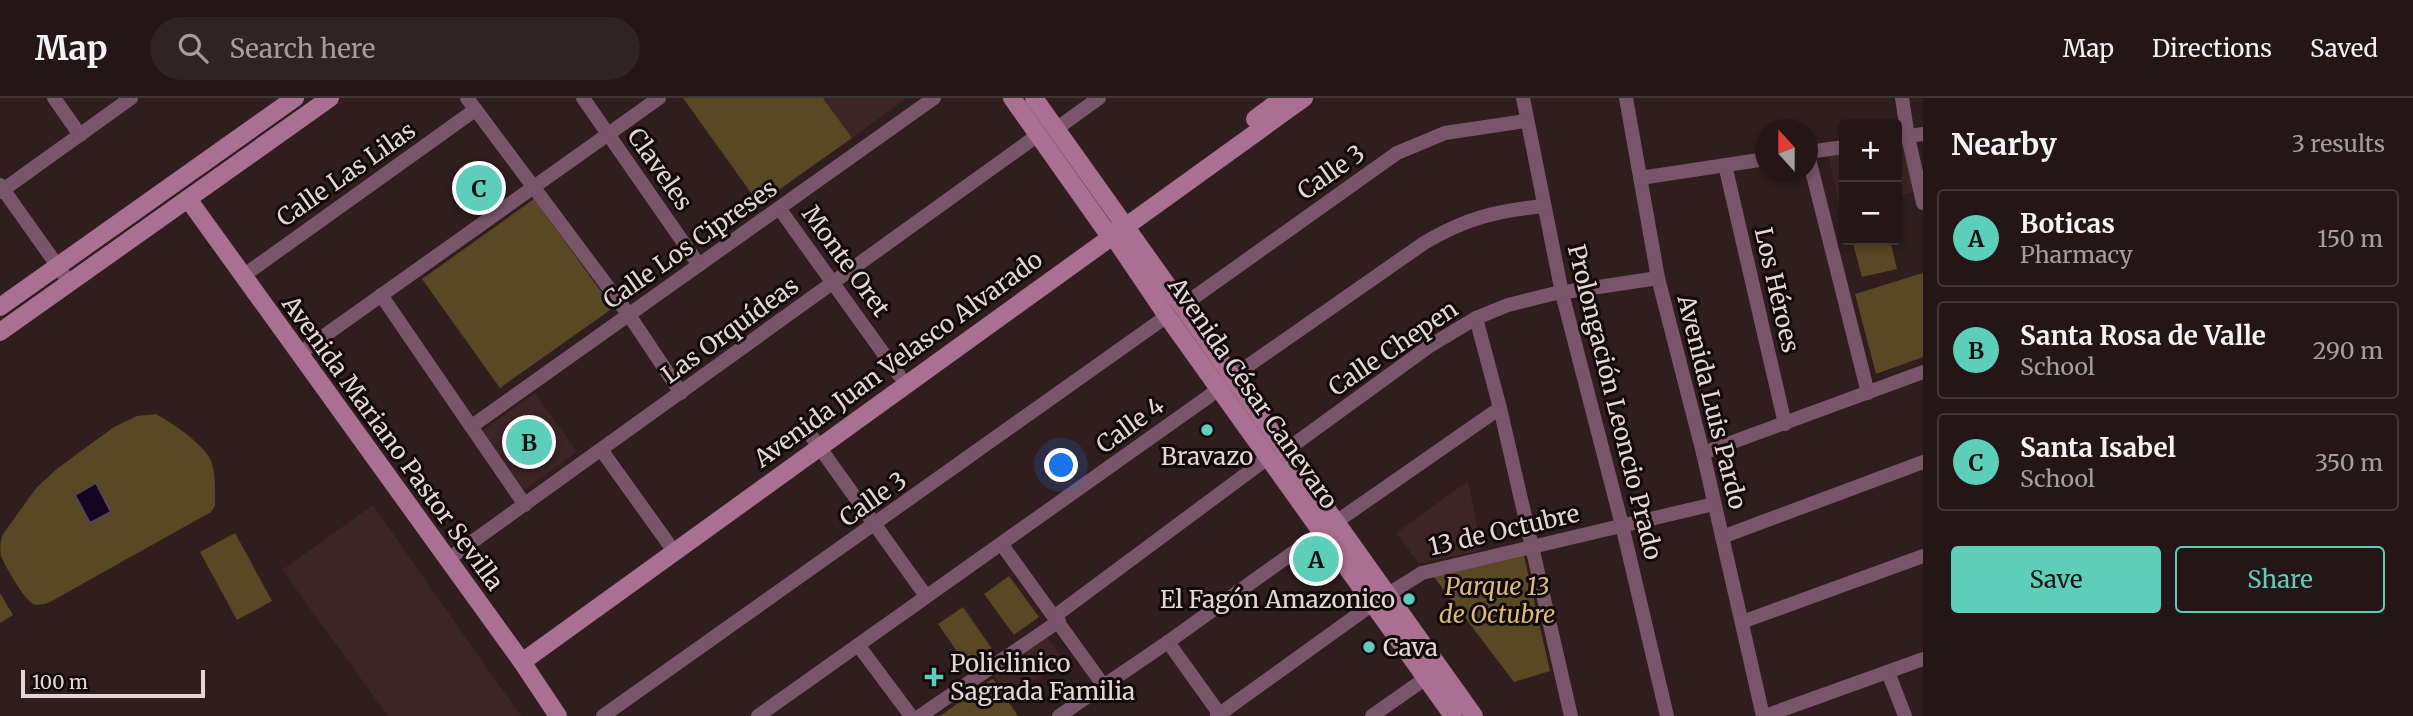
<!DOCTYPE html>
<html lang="en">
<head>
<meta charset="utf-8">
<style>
  body { margin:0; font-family:Merriweather,serif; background:#302323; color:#f1f3f6 }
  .controls { position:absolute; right:21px; top:21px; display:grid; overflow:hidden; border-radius:7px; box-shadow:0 4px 10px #0003 }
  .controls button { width:63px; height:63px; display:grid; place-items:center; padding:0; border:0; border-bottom:2px solid #413535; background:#241616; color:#f1f3f6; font:35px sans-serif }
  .compass { position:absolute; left:1755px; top:21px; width:63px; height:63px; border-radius:50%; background:#241616; box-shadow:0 4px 10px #0003; rotate:339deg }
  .scale { position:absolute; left:21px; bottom:18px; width:184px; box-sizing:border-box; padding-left:7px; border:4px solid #e4d6d6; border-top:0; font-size:19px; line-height:24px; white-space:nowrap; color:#e4d6d6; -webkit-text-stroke:5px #12090a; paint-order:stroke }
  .you { position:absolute; left:1062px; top:368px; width:24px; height:24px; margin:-18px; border:5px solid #fff; border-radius:50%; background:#1a73e8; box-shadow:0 0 0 10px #1a73e833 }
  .badge { display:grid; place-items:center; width:46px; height:46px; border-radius:50%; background:#5cceba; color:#111; font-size:23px; font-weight:700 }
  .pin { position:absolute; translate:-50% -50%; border:4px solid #fff; box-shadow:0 2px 7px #0006 }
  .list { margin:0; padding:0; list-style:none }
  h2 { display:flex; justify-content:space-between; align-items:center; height:91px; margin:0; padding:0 28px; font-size:30px }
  h2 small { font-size:23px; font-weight:400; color:#a39fa1 }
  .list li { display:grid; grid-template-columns:46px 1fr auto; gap:21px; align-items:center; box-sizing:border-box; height:98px; margin:0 14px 14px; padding:0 14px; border:2px solid #413535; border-radius:7px }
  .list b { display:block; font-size:26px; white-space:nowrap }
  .list p { margin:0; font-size:23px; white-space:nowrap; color:#a39fa1 }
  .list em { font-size:23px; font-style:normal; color:#a39fa1 }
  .actions { display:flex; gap:14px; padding:21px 28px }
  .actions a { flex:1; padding:16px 0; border:2px solid #5cceba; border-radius:7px; text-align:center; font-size:24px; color:#5cceba }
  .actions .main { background:#5cceba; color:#111 }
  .icon { flex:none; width:38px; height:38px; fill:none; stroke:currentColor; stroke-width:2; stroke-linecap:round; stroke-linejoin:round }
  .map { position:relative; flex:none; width:1923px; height:618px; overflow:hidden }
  header { display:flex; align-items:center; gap:42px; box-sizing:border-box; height:98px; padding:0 35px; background:#241616; border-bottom:2px solid #413535 }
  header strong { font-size:33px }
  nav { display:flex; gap:38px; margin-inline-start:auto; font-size:24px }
  .search { width:490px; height:63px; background:#302323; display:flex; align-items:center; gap:18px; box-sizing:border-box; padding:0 24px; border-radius:38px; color:#a39fa1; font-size:26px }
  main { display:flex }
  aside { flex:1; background:#241616 }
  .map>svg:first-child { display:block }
</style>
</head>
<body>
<header>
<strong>Map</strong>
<div class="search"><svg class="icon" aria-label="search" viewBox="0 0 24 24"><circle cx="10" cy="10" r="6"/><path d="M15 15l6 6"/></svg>Search here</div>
<nav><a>Map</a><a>Directions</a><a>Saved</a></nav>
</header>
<main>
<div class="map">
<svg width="1923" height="618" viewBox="0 0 1923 618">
  <rect width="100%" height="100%" fill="#301d1d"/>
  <!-- built -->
  <g fill="#3d2425">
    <path d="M823,0H907L852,40Z"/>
    <path d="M1903,46L1913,94L1897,98V47Z"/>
    <path d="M1844,54V111L1840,112L1828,56Z"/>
    <path d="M535,295L577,354L524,392L482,333Z"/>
    <path d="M1468,383L1482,452L1419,466L1396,435Z"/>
    <path d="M373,407L485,567L521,618H388L282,472Z"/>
    <path d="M1045,536L1064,562L1009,600L991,574Z"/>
  </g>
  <!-- green -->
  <g fill="#5a4723">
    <path d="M683,0H823L852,40L759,106Z"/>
    <path d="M534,101L613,210L500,290L422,181Z"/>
    <path d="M1852,142H1890L1897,171L1862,179Z"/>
    <path d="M1923,175V259L1876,276L1855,196Z"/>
    <path d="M156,316C171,324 205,347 211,363C216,376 215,394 215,408L211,414L50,504C45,506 39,508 33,506C24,501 5,468 1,458C0,451 0,442 3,436L37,389L58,370L114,329L137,318Z"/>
    <path d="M235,435L272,503L237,522L200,454Z"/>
    <path d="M1524,458L1550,573L1514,584L1434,479Z"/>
    <path d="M1009,478L1039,519L1014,537L984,496Z"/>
    <path d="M0,495L13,517L0,525Z"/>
    <path d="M963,509L992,551L967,568L938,526Z"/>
    <path d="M993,581L1018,618H940L992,581Z"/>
  </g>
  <!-- water -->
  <path fill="#160321" stroke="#544257" stroke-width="2" d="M96,385L111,414L90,425L75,397Z"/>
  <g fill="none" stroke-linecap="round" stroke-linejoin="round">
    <!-- street -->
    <g stroke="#795569" stroke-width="14">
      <path d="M54,0L80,37"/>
      <path d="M467,0L629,217L681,295"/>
      <path d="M583,0L699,167"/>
      <path d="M1523,0L1562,195L1622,427L1667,618"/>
      <path d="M1626,0L1658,180L1703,355L1763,618"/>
      <path d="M1902,0L1908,39L1923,105"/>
      <path d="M1056,31L1099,0"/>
      <path d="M1897,40L1923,36"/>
      <path d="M1808,54L1844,49"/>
      <path d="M1808,57L1868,295"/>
      <path d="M1725,67L1785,326"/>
      <path d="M1640,80L1766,61"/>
      <path d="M0,87L69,184"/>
      <path d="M0,94L131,0"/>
      <path d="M779,110L899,277"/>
      <path d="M243,178L475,12"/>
      <path d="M381,197L525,407"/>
      <path d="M1182,208L1397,55L1445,35L1526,23"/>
      <path d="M1476,220L1500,310L1571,618"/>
      <path d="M300,255L659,0"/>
      <path d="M472,328L934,0"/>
      <path d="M812,339L926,498"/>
      <path d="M602,353L668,445"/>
      <path d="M1285,353L1428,249L1476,220L1508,207L1552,196L1658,180"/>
      <path d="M1703,355L1923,274"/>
      <path d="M1336,424L1500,310"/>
      <path d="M1722,439L1923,364"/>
      <path d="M1002,447L1104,588"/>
      <path d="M447,462L1038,37"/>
      <path d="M1055,518L1269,359"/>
      <path d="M1742,524L1923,458"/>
      <path d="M1168,544L1221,618"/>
      <path d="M858,547L911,618"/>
      <path d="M1888,574L1905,618"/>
      <path d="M603,618L1167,218"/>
      <path d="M758,618L1208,299L1232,279L1424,145C1466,120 1496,113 1544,108"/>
      <path d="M920,618L1059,523"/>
      <path d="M1059,618L1168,544L1322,434"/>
      <path d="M1217,618L1374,505L1422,475L1714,406"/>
      <path d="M1372,618L1426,580"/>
      <path d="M1765,618L1923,561"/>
    </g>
    <!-- secondary -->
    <g stroke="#aa7091" stroke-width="18">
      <path d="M1012,0L1104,130L1113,138L1167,218L1453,618"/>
      <path d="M1034,0L1474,618"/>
      <path d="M1255,21L1283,0"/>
      <path d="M188,101L522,564L558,618"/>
      <path d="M0,209L295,0"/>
      <path d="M0,234L330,0"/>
      <path d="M522,564L1304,0"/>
    </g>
  </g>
  <!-- markers -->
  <g fill="#5cceba" stroke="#12090a" stroke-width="2.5">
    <circle cx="1207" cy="332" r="7"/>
    <circle cx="1409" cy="501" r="7"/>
    <circle cx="1369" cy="549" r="7"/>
    <path d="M930.5 568.5h7v7h7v7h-7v7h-7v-7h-7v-7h7z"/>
  </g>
  <g text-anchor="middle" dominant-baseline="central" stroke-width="6" stroke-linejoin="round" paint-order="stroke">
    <!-- street labels -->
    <g font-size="24" fill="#e4d6d6" stroke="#12090a">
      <text transform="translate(660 71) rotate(55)">Claveles</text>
      <text transform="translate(1331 74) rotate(-35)">Calle 3</text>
      <text transform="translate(346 76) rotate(-35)">Calle Las Lilas</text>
      <text transform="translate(690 146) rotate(-35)">Calle Los Cipreses</text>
      <text transform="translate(846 163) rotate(54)">Monte Oret</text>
      <text transform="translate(1777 192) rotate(77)">Los Héroes</text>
      <text transform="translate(730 232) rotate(-36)">Las Orquídeas</text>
      <text transform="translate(1393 250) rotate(-34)">Calle Chepen</text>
      <text transform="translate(898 261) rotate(-36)">Avenida Juan Velasco Alvarado</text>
      <text transform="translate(1253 295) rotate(55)">Avenida César Canevaro</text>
      <text transform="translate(1615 304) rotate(76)">Prolongación Leoncio Prado</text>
      <text transform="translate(1712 304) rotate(76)">Avenida Luis Pardo</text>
      <text transform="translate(1130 327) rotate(-36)">Calle 4</text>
      <text transform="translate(393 345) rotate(54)">Avenida Mariano Pastor Sevilla</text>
      <text transform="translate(873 401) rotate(-35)">Calle 3</text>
      <text transform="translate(1504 432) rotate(-13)">13 de Octubre</text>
    </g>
    <!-- poi labels -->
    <g font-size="24" fill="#e4d6d6" stroke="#12090a" text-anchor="start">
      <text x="1207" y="358" text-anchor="middle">Bravazo</text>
      <text x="1395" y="501" text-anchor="end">El Fagón Amazonico</text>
      <text x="1383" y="549">Cava</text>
      <text x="950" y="565">Policlinico<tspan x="950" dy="28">Sagrada Familia</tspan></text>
    </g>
    <!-- park labels -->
    <g font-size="24" font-style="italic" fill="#deba77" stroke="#12090a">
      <text x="1497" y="488">Parque 13<tspan x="1497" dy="28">de Octubre</tspan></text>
    </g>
  </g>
</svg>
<div class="controls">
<button>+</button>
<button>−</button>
</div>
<svg class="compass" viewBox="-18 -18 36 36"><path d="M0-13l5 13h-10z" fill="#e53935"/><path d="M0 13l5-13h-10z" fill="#a39fa1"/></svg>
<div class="scale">100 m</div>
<div class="you"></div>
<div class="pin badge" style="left:1316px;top:461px">A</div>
<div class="pin badge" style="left:529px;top:344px">B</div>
<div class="pin badge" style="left:479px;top:90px">C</div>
</div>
<aside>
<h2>Nearby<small>3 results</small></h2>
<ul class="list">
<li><span class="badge">A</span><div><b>Boticas</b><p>Pharmacy</p></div><em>150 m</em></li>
<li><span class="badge">B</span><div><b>Santa Rosa de Valle</b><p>School</p></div><em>290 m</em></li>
<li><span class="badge">C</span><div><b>Santa Isabel</b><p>School</p></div><em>350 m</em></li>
</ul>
<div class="actions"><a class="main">Save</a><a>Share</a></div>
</aside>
</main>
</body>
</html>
